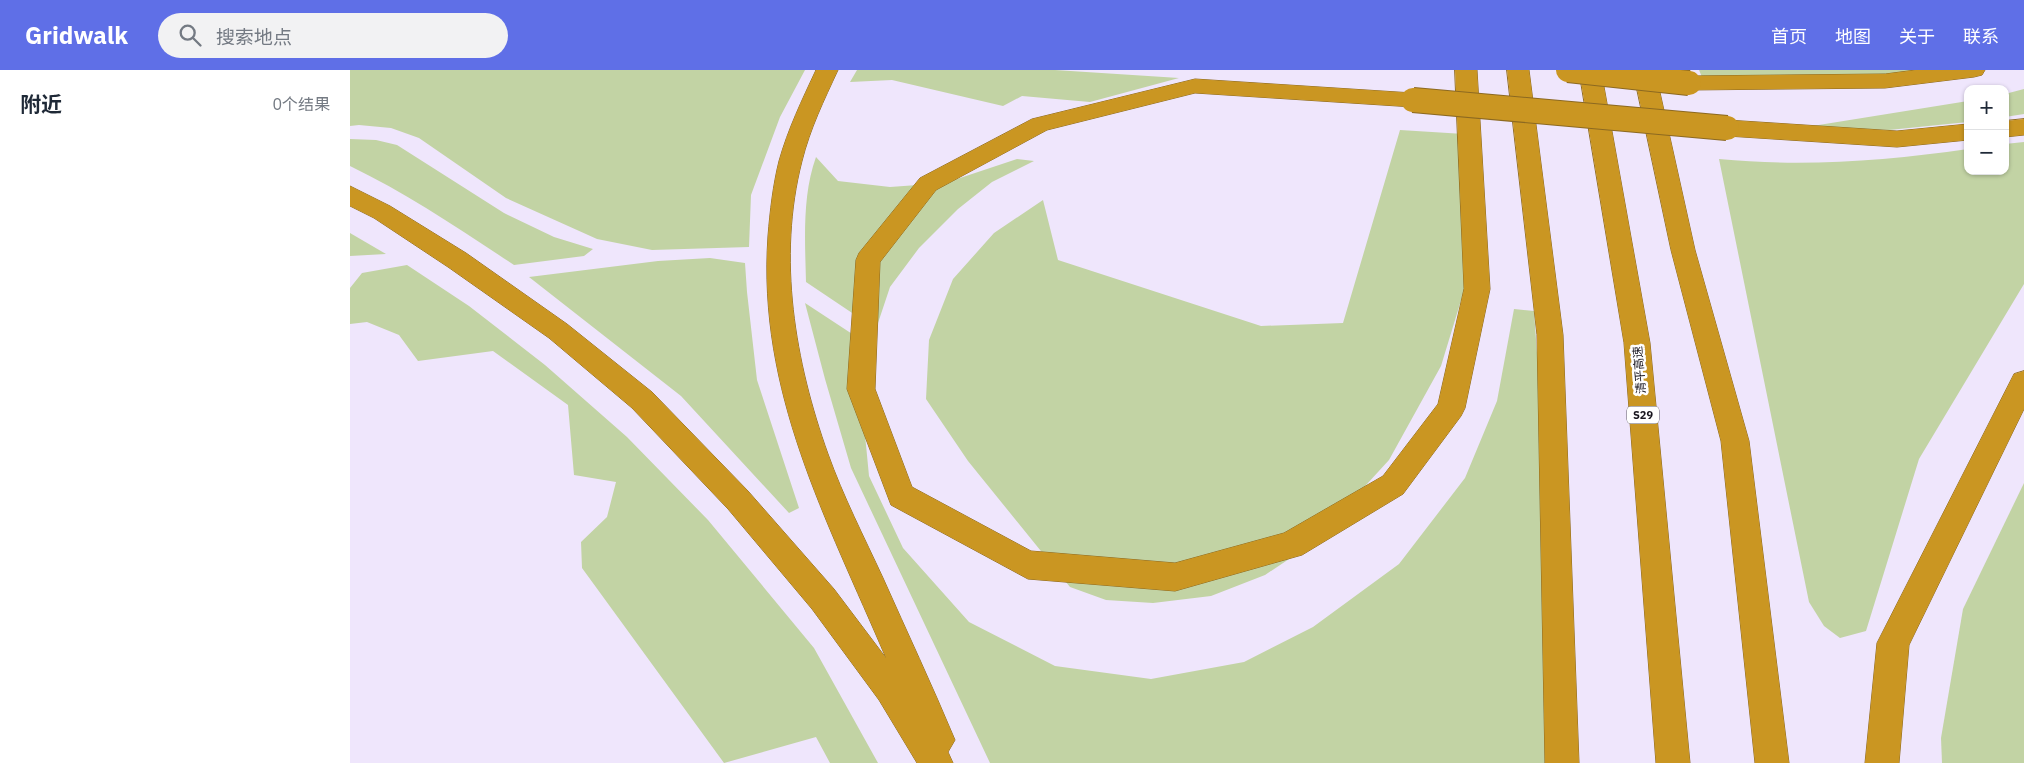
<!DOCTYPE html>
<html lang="zh">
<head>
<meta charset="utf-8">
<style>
  body { margin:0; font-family:"IBM Plex Sans","Noto Sans SC",sans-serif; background:#f2f2f3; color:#1f2937 }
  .controls { position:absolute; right:15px; top:15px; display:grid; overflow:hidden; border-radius:10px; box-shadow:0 1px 4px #0004 }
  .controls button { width:45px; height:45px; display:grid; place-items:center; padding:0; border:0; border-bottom:1px solid #e0e1e3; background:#fff; color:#1f2937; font:25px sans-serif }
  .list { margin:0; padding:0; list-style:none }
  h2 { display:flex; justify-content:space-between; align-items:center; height:65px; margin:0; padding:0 20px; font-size:21px }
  h2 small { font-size:16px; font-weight:400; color:#747a83 }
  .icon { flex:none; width:28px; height:28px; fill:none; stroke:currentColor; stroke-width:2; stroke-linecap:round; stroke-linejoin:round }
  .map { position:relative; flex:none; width:1674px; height:693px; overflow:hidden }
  header { display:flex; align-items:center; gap:30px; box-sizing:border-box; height:70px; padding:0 25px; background:#5f6fe7; color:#fff }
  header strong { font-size:24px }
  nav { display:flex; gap:28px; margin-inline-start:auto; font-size:18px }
  .search { width:350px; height:45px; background:#f2f2f3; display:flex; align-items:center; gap:12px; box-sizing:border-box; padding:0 18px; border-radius:28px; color:#747a83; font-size:19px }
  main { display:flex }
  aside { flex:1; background:#fff }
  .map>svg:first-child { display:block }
</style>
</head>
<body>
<header>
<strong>Gridwalk</strong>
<div class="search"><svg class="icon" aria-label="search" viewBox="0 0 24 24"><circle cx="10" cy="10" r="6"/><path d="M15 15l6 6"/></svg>搜索地点</div>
<nav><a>首页</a><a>地图</a><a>关于</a><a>联系</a></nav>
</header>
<main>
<aside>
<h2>附近<small>0个结果</small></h2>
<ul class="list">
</ul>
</aside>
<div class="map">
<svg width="1674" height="693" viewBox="0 0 1674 693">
  <rect width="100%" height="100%" fill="#efe6fc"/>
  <!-- green -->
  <g fill="#c2d3a4">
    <path d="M0,0H455L430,47L401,125L399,177L302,180L247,169L156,128L69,68L41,58L9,55L0,56Z"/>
    <path d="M507,0H705L829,8L740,32L672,26L653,36L542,10L500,12Z"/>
    <path d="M1349,0H1614L1357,19Z"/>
    <path d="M1674,19V44L1655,47V24Z"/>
    <path d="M1618,31V52L1539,60L1450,58Z"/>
    <path d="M1050,60L1114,64L1116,214L1091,296L1039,390L963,473L915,505L861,526L803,533L756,530L720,517L618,391L576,329L579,270L603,209L644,163L693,130L708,190L911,256L993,253Z"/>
    <path d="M0,69L26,70L47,75L154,143L204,167L243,179L234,186L164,195C111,160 58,124 0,96Z"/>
    <path d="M1674,72V214L1569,389L1516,561L1490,568L1474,556L1459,532L1369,89C1451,97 1536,91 1618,79V101H1655V74Z"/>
    <path d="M466,87L488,111L540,117L595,113L667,89L684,91L642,112L608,139L569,178L540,217L526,259L456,212C455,171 452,126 466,87Z"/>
    <path d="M0,163L36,184L0,186Z"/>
    <path d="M360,188L395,193L397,222L407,310L449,438L439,443L331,326L179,207L308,191Z"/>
    <path d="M57,195L119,236L195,295L277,367L358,450L464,578L528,693H480L466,667L374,693L232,498L231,472L257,447L266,412L224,405L218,335L143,281L68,291L49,265L17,252L0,254V218L12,203Z"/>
    <path d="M455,233L519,275L513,344L519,406L553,478L619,552L705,596L801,609L894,592L963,557L1049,494L1115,408L1147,331L1164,239L1184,241L1216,693H640L501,398L475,309Z"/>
    <path d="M1674,413V693H1592L1591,668L1613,539Z"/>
  </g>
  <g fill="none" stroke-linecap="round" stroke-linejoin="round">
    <!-- motorway casing -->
    <g stroke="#8c6921" stroke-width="1">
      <g id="motorway">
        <path d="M466,0H488C474,30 460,59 452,91C427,188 445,292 478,384C493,426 514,467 533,508C557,562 582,615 605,670L598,682L603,693H567L529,630L462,539L378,439L282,338L199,268L98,197L24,148L0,136V116L40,136L116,183L217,254L302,322L398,421L484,519L536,588C477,449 407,322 418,166C420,141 423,115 429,91C438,59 452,30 466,0Z"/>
        <path d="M1105,0H1127L1140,219L1115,338L1111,346L1053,424L952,485L825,521L678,509L541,435L497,319L506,190L509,183L570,108L682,49L845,9L1063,23L1071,25L1074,30L1071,35L1063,37L845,23L697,60L586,120L530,192L525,319L562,417L681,481L825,493L934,463L1033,406L1088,334L1114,219Z"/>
        <path d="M1157,0H1179L1213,265L1229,693H1195L1187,265Z"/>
        <path d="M1229,0H1251L1300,273L1340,693H1306L1274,273Z"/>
        <path d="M1283,0H1305L1345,180L1399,371L1439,693H1405L1371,371L1321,180Z"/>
        <path d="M1566,0H1635L1632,5L1624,7L1535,18L1339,20L1331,18L1328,13L1331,8L1339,6L1535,4Z"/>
        <path d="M1674,49V65L1655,67V51Z"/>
        <path d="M1377,50L1547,61L1618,54V70L1547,77L1377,66L1369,63L1366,58L1369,53Z"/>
        <path d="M1674,301V339L1559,575L1549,693H1515L1527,573L1664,304Z"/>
      </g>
    </g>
    <!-- motorway -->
    <use href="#motorway" fill="#ca9622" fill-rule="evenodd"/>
    <!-- motorway-bridge casing -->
    <g stroke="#8c6921" stroke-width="26" stroke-linecap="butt">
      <g id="motorway-bridge">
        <path d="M1218,0L1339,13"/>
        <path d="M1063,30L1377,58"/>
      </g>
    </g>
    <!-- motorway-bridge -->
    <use href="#motorway-bridge" stroke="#ca9622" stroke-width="24"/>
  </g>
  <g text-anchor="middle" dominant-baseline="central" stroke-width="5" stroke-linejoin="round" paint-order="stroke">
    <!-- shield labels -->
    <rect fill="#fff" stroke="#5d5b62" stroke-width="1" x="1277" y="336.5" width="32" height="17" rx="4"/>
    <g font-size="11" font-weight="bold" fill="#18151e">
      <text x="1293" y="345">S29</text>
    </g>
    <!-- street labels -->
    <g font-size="12" fill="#18151e" stroke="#fff">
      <text transform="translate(1289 300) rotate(-95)">清平高速</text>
    </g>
  </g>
</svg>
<div class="controls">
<button>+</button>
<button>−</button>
</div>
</div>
</main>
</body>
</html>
